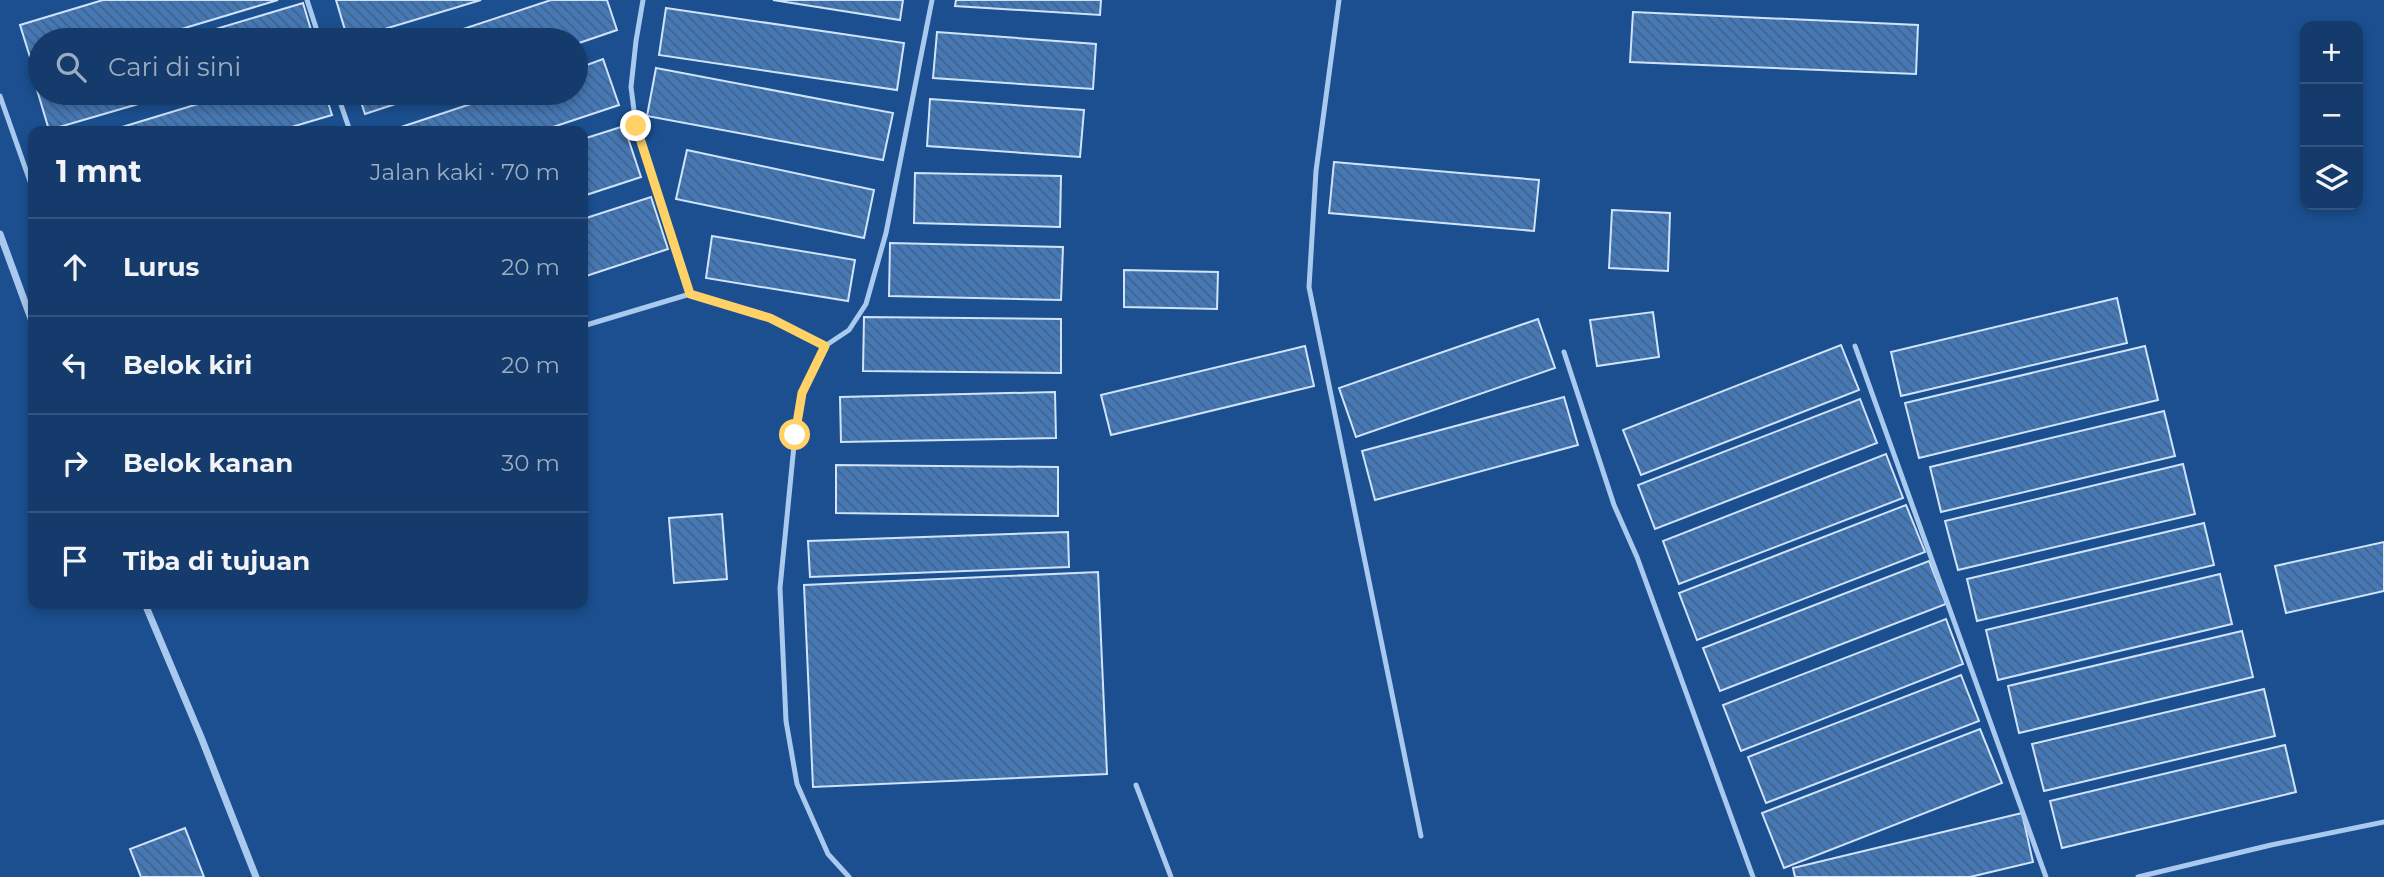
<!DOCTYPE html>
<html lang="id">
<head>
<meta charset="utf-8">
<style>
  body { margin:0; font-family:Montserrat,sans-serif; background:#1d4271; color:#f1f3f6 }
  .controls { position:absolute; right:21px; top:21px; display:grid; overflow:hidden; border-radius:14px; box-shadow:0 4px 10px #0003 }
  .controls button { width:63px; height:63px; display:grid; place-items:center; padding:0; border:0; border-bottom:2px solid #33557e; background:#143b6b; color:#f1f3f6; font:35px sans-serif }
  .stop { position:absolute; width:21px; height:21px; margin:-16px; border:5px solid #ffd166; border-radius:50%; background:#fff }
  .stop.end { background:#ffd166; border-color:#fff; box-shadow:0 2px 7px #0008 }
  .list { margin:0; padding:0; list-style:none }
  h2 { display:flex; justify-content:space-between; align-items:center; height:91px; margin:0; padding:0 28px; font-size:30px }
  h2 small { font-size:23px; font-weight:400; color:#9dadc1 }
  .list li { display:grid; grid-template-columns:46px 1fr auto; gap:21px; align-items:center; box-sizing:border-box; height:98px; padding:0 28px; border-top:2px solid #33557e }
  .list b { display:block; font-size:26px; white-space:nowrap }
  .list em { font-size:23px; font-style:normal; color:#9dadc1 }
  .icon { flex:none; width:38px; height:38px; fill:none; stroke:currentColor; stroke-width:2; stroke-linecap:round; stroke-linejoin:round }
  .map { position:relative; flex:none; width:2384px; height:877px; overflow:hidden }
  .search { position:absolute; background:#143b6b; box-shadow:0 4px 10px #0003; left:28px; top:28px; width:560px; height:77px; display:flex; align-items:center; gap:18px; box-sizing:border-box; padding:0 24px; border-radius:38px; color:#9dadc1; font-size:26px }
  .panel { position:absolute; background:#143b6b; box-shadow:0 4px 10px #0003; left:28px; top:126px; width:560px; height:483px; border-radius:14px }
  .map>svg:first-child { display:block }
</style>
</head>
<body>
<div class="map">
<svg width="2384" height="877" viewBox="0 0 2384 877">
  <defs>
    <pattern id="building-back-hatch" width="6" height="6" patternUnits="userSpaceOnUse" patternTransform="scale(1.75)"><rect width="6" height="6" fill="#4478b7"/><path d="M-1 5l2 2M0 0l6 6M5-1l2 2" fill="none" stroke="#486282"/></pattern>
  </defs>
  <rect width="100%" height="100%" fill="#1b4f8f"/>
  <!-- building -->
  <g fill="url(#building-back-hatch)" stroke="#cfe3fa" stroke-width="2">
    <path d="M103,0H278L145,40H40V72L35,73L20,25Z"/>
    <path d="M336,0H481L348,40Z"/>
    <path d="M551,0H607L617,30L576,44V40H430Z"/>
    <path d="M773,0H903L900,20Z"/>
    <path d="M956,0H1101L1100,15L955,6Z"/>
    <path d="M303,3L314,40H179Z"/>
    <path d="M666,8L904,43L897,90L659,55Z"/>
    <path d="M1633,12L1918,25L1916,74L1630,62Z"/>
    <path d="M937,32L1096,44L1093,89L933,78Z"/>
    <path d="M603,59L619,105L541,131H389L504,93H576V69Z"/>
    <path d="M656,68L893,113L883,160L647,116Z"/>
    <path d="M40,81V93H176L49,130L35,83Z"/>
    <path d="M234,93H325L332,115L278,131H109Z"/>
    <path d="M358,93H429L365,114Z"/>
    <path d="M930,99L1084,110L1080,157L927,146Z"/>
    <path d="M624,126L641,177L583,196V139Z"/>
    <path d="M687,150L874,190L864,238L676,199Z"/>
    <path d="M1334,162L1539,180L1534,231L1329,213Z"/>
    <path d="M915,173L1061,176L1060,227L914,223Z"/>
    <path d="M651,197L668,249L583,277V219Z"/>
    <path d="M1612,210L1670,213L1668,271L1609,268Z"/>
    <path d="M712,236L855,260L848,301L706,278Z"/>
    <path d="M890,243L1063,247L1061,300L889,296Z"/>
    <path d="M1124,270L1218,272L1217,309L1124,307Z"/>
    <path d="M2117,298L2127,343L1901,396L1891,352Z"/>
    <path d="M1653,312L1659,357L1597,366L1590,320Z"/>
    <path d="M864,317L1061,319V373L863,371Z"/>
    <path d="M1538,319L1555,368L1356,437L1339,388Z"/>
    <path d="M1841,345L1859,390L1641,475L1623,430Z"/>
    <path d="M1305,346L1314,386L1111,435L1101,395Z"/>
    <path d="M2145,346L2158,400L1919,458L1905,403Z"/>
    <path d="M1055,392L1056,438L841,442L840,397Z"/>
    <path d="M1564,397L1578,445L1375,500L1362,451Z"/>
    <path d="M1860,399L1877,443L1655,529L1638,485Z"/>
    <path d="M2164,411L2175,456L1941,512L1930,467Z"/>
    <path d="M1886,454L1903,498L1679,584L1663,541Z"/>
    <path d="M2183,464L2195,514L1958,570L1945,521Z"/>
    <path d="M836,465L1058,467V516L836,513Z"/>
    <path d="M1906,505L1925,552L1697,640L1679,593Z"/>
    <path d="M722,514L727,579L674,583L669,518Z"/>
    <path d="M2204,523L2214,565L1977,621L1967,579Z"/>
    <path d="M1068,532L1069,567L810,577L808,541Z"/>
    <path d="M2384,542V591L2286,613L2275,566Z"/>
    <path d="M1929,561L1946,604L1720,691L1703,648Z"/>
    <path d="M1098,572L1107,774L813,787L804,585Z"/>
    <path d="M2220,574L2232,624L1998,680L1986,630Z"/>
    <path d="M1946,619L1963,664L1741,751L1723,705Z"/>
    <path d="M2242,631L2253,677L2019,733L2008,686Z"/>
    <path d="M1961,675L1979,721L1766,803L1748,757Z"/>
    <path d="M2264,689L2275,736L2044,791L2032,744Z"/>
    <path d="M1980,729L2002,783L1784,868L1762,813Z"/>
    <path d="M2285,745L2296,792L2062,848L2050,801Z"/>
    <path d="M2022,813L2033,862L1970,877H1795L1793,868Z"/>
    <path d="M185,828L204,877H141L130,849Z"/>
  </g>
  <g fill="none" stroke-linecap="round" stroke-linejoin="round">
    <!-- service -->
    <g stroke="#a9c9ee" stroke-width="5">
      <path d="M307,0L320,40"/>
      <path d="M1339,0L1316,171L1309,287L1421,836"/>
      <path d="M337,93L350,131"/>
      <path d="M0,96L33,190"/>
      <path d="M690,294L770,318L825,346"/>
      <path d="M583,326L690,294L636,126L631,87L636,41L643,0"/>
      <path d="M1855,346L2046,877"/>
      <path d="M1564,352L1614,505L1637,557L1753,877"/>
      <path d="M1136,785L1171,877"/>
      <path d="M849,877L828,854L797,784L786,721L780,588L795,435L802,393L825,346L849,330L866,304L886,233L932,0"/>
      <path d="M2138,877L2271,845L2384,822"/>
    </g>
    <!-- minor -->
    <g stroke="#a9c9ee" stroke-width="7">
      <path d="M0,234L33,324"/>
      <path d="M145,604L201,737L256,877"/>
    </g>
  </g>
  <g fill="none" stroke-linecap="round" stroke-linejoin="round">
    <!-- route -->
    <path stroke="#ffd166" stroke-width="9" d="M636,126L690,294L770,318L825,346L802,393L795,435"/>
  </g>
</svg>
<div class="controls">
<button>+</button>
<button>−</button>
<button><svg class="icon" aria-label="layers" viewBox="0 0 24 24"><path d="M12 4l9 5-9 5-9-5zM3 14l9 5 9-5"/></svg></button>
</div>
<div class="stop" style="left:795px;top:435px"></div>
<div class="stop end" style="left:636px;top:126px"></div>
<div class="search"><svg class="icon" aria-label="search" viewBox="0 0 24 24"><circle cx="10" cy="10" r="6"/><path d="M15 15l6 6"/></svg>Cari di sini</div>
<section class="panel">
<h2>1 mnt<small>Jalan kaki · 70 m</small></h2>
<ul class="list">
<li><svg class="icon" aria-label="ahead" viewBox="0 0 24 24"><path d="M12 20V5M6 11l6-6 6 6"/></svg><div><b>Lurus</b></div><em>20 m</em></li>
<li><svg class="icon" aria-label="left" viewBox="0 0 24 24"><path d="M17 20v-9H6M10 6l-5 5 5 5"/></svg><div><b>Belok kiri</b></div><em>20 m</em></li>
<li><svg class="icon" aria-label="right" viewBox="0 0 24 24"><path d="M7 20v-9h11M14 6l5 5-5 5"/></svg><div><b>Belok kanan</b></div><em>30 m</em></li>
<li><svg class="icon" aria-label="arrive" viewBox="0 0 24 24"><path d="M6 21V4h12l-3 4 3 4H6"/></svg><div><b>Tiba di tujuan</b></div></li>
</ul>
</section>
</div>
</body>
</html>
